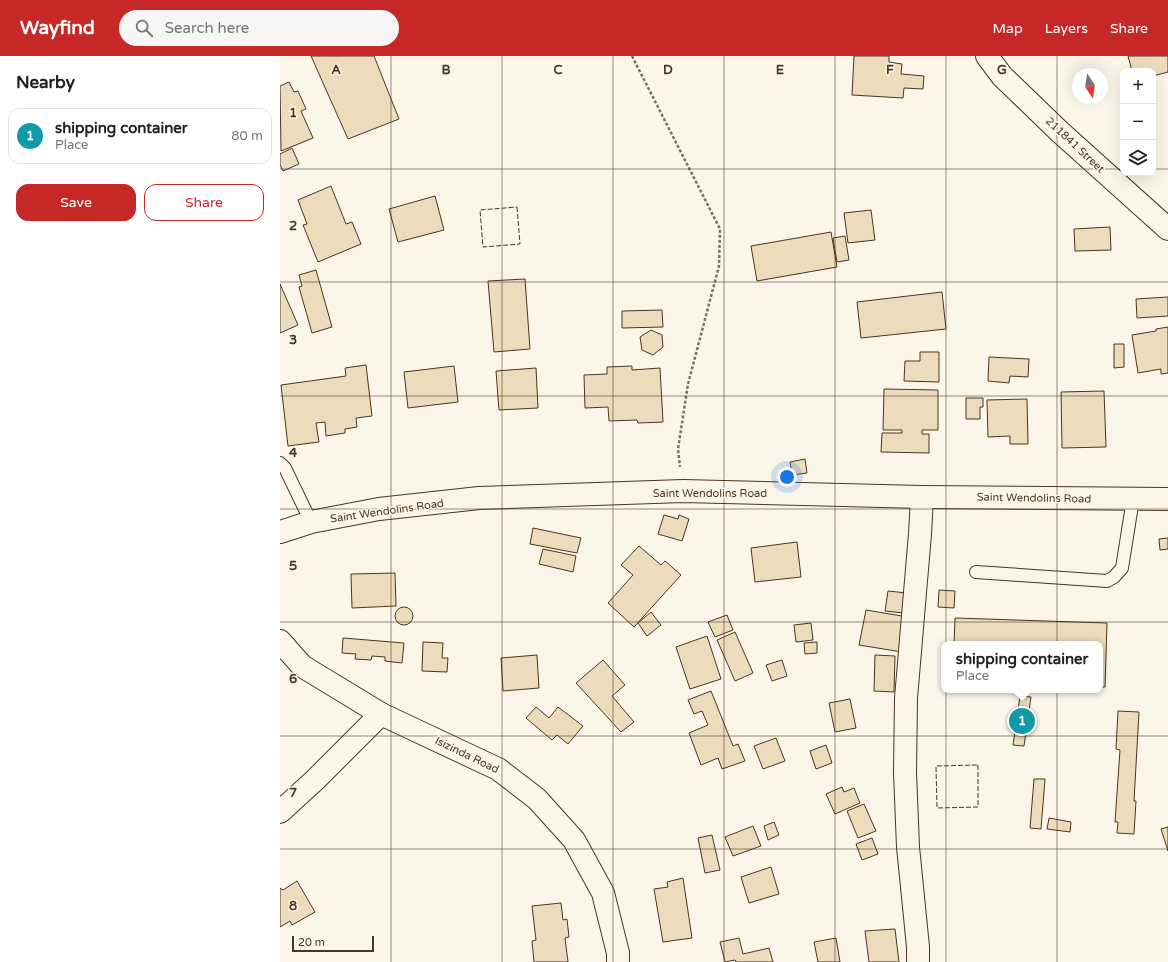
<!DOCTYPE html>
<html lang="en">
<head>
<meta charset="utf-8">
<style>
  body { margin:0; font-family:"Varela Round",sans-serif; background:#f6f6f6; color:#202124 }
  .controls { position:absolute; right:12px; top:12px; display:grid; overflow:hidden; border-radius:8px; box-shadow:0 4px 16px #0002 }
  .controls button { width:36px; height:36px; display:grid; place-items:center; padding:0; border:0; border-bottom:1px solid #e0e0e0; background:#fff; color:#202124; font:20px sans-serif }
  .compass { position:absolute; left:792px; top:12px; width:36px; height:36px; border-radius:50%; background:#fff; box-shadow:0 4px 16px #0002; rotate:167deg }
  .scale { position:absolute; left:12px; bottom:10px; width:82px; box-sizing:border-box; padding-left:4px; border:2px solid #4a3520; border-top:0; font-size:11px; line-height:14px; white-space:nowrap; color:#4a3520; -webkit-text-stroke:3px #fbf6e9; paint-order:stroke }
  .you { position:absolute; left:507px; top:421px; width:14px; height:14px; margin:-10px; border:3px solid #fff; border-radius:50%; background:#1a73e8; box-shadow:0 0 0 6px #1a73e833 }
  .badge { display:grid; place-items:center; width:26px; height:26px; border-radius:50%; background:#c62828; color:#fff; font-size:13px; font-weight:700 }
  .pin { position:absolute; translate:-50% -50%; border:2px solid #fff; box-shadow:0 1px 4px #0006 }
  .popup { position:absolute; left:661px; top:585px; width:162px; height:52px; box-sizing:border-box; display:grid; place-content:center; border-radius:8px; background:#fff; filter:drop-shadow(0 1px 3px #0005); font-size:13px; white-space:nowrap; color:#757577 }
  .popup b { font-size:15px; color:#202124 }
  .popup::after { content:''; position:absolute; left:50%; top:100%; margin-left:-8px; border:8px solid transparent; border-top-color:#fff }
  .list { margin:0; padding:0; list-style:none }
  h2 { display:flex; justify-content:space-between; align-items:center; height:52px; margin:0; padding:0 16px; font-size:17px }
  h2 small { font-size:13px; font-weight:400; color:#757577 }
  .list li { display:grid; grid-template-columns:26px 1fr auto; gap:12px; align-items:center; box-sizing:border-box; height:56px; margin:0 8px 8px; padding:0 8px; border:1px solid #e0e0e0; border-radius:12px }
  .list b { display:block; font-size:15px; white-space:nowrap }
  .list p { margin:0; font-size:13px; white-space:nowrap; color:#757577 }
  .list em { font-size:13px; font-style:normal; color:#757577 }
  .actions { display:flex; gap:8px; padding:12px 16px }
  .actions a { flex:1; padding:9px 0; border:1px solid #c62828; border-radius:12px; text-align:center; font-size:14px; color:#c62828 }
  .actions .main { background:#c62828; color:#fff }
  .icon { flex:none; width:22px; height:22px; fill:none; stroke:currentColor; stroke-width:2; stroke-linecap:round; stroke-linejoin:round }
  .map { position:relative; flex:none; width:888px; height:906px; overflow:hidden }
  header { display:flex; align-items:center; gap:24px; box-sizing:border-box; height:56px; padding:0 20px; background:#c62828; color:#fff }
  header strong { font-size:19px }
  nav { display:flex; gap:22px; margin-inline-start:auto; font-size:14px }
  .search { width:280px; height:36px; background:#f6f6f6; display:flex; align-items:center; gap:10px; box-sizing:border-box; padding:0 14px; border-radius:22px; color:#757577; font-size:15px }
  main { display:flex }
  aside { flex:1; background:#fff }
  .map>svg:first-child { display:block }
</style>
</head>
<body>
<header>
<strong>Wayfind</strong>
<div class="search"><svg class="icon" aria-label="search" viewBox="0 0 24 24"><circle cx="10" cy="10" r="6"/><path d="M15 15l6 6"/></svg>Search here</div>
<nav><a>Map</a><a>Layers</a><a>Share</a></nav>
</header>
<main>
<aside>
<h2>Nearby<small></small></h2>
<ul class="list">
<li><span class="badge" style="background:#0f9aa8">1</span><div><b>shipping container</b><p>Place</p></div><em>80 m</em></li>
</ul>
<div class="actions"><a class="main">Save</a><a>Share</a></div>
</aside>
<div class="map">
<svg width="888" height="906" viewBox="0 0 888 906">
  <rect width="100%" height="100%" fill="#fbf6e9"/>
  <!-- building -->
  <g fill="#ecdcbc" stroke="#4a3520">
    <path d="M31,0H94L119,63L68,83Z"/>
    <path d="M574,0H609V6L622,8L621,18L644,20L643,33L624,32L623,42L572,39Z"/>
    <path d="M848,0H888V16L873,20V15H852Z"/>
    <path d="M9,26L14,36L18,35L26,53L21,55L33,82L1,95L0,30Z"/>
    <path d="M12,92L19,108L3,115L0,109V98Z"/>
    <path d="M51,130L66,168L72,166L81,188L38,206L23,169L27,168L18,144Z"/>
    <path d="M155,140L164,174L118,186L109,153Z"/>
    <path d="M591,154L595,184L568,187L564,157Z"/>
    <path d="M830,171L831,194L795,195L794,173Z"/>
    <path d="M551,176L557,211L477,225L471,190Z"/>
    <path d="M565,180L569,204L557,206L553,182Z"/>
    <path d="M36,214L52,271L32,277L19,231L22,230L19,219Z"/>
    <path d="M245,223L250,293L214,296L208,225Z"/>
    <path d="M0,228L18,269L0,277Z"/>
    <path d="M662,236L666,273L581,282L577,246Z"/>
    <path d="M888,241V260L857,262L856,243Z"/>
    <path d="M382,254L383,271L342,272V255Z"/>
    <path d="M888,271V317L881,318V313L858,317L852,279L876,275V273Z"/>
    <path d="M371,274L382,279L383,291L373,299L362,294L360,281Z"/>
    <path d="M834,288H844V311L834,312Z"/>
    <path d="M640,296H659V326L624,325L625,305H640Z"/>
    <path d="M709,301L749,303L748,321L730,320L729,327L708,325Z"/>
    <path d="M86,309L92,360L76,362L77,371L65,373V377L46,380L45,366L36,367L39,386L8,390L1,329L66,320L65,312Z"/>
    <path d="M174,310L178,346L128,352L124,316Z"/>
    <path d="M352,310V314L380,312L383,366L358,367L357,364L329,365L328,351L305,352L304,319L327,318V311Z"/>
    <path d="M256,312L258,352L219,354L216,315Z"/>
    <path d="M604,333L658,334V374H642V378H649V397L601,396L602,377H622V374H603Z"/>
    <path d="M824,335L826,391L782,392L781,336Z"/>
    <path d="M686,342H703V351H700V363H686Z"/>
    <path d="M747,343L748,388H730V380L708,381L707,344Z"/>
    <path d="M525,403L527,417L512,419L510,406Z"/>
    <path d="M384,459L398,463L399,459L409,463L402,485L378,478Z"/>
    <path d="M253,472L301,482L297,497L250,488Z"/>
    <path d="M888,482V493L880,494L879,483Z"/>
    <path d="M517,486L521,521L475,526L471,492Z"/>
    <path d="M359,490L381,509L385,505L401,519L354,571L328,547L353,519L341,509Z"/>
    <path d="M263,493L296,500L293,516L259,508Z"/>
    <path d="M115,517L116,550L72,552L71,518Z"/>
    <path d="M659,534L675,535L674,552L658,551Z"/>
    <path d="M608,535L627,537L624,557L605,555Z"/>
    <circle cx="124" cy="560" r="9"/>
    <path d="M586,554L628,561L622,596L579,589Z"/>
    <path d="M371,556L381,569L367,580L358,567Z"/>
    <path d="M447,559L453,574L435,581L428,566Z"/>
    <path d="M675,562L827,567L825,631H820V588H674Z"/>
    <path d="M531,567L533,584L516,586L514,569Z"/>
    <path d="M455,576L473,617L455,625L437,584Z"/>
    <path d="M427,580L441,623L410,633L396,591Z"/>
    <path d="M63,582L124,587L122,607L105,605V601L92,600L91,604L75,603L76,598L62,597Z"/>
    <path d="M143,586L163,587L162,602H168L167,616L142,615Z"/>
    <path d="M537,586V597L525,598L524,587Z"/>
    <path d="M257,599L259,632L223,635L221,602Z"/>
    <path d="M595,599L615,600L614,636L594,635Z"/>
    <path d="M323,604L345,629L332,640L354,666L341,676L296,627Z"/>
    <path d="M502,604L507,620L492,625L486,609Z"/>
    <path d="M431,635L453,690L458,688L465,705L442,713L438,702L421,709L409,677L428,669L422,655L414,658L408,644Z"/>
    <path d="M740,640L751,641L744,690L733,689Z"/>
    <path d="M570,643L576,672L555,676L549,647Z"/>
    <path d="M256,651L269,662L278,651L303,670L288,688L277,679L272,684L246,662Z"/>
    <path d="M838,655L859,656L854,745H856L854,778L837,777L838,766H835L840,694L836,693Z"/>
    <path d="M496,682L505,705L483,713L474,690Z"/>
    <path d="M546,689L552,707L536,713L530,695Z"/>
    <path d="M754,723H765L761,773L750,772Z"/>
    <path d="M562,731L564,736L574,732L580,747L555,758L546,738Z"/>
    <path d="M584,748L596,775L578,782L567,755Z"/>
    <path d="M769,762L791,766L790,776L767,773Z"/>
    <path d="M494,766L499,779L488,784L484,770Z"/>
    <path d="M473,770L481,790L453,800L445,781Z"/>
    <path d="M888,771V795L881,773Z"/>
    <path d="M432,779L440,814L425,817L418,782Z"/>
    <path d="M592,782L598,798L582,804L576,788Z"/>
    <path d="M491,811L499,838L469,847L461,821Z"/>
    <path d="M403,822L412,882L383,886L374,833L388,831L387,826Z"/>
    <path d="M17,825L35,856L12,869L10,865L0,871V832L3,834Z"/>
    <path d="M281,847L283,864L287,863L289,881L285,882L288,906H254L252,885L256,884L252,850Z"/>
    <path d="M615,873L619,906H589L585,875Z"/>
    <path d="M459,882L463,898L489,892L493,906H456L455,904L445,906L440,886Z"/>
    <path d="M556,882L560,906H538L534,886Z"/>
  </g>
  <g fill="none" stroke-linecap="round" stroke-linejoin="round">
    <!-- lane casing -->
    <g stroke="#4a3520" stroke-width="14">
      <g id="lane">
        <path d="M0,407L5,412L31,466"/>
        <path d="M696,516L827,525L834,521L842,512L853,443"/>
      </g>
    </g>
    <!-- street casing -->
    <g stroke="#4a3520" stroke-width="24">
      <g id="street">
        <path d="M707,0L722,20L780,76L888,173"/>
        <path d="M0,585L22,610L101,658L218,713L257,743L294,784L323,837L338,897V906"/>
        <path d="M0,756L35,724L101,658"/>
        <path d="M638,906V891L628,791L625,717L626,642L640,478L642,441"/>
      </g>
    </g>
    <!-- secondary casing -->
    <g stroke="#4a3520" stroke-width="24">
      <path id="secondary" d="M0,476L31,466L99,453L199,442L403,435L642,441L888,443"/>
    </g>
    <!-- path -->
    <path stroke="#7f6f5c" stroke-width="2.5" stroke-dasharray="3 2" stroke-linecap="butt" d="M352,0L440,173L439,210L408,328L398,393L400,411"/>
    <!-- lane -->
    <use href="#lane" stroke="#fbf6e9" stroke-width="12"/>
    <!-- street -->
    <use href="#street" stroke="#fbf6e9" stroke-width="22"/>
    <!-- secondary -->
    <use href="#secondary" stroke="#fbf6e9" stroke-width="22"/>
    <!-- fence -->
    <g stroke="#4a3520" stroke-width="1" stroke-dasharray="5 2" stroke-linecap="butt">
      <path d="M237,151L240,188L203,191L200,154Z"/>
      <path d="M698,709V751L657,752L656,710Z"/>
    </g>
  </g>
  <!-- grid -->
  <path fill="none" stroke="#4a3520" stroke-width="1" stroke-opacity="0.55" d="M111,0V906M222,0V906M333,0V906M444,0V906M555,0V906M666,0V906M777,0V906M0,113H843M873,113H888M0,226H888M0,340H888M0,453H888M0,566H888M0,680H888M0,793H888"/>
  <g text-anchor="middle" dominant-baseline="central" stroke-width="3" stroke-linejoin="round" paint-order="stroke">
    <!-- street labels -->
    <g font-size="11" fill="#4a3520" stroke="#fbf6e9">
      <text transform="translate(795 89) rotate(43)">211841 Street</text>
      <text x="430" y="437">Saint Wendolins Road</text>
      <text transform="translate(754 442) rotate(1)">Saint Wendolins Road</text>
      <text transform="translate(107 455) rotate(-8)">Saint Wendolins Road</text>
      <text transform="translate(187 699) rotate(26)">Isizinda Road</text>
    </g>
  </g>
  <g font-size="13" text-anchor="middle" font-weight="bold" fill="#4a3520" stroke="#fbf6e9" stroke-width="3" stroke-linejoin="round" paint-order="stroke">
    <text x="56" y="18">A</text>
    <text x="166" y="18">B</text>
    <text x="278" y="18">C</text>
    <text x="388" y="18">D</text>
    <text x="500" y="18">E</text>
    <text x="610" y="18">F</text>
    <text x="722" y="18">G</text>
    <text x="13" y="61">1</text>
    <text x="13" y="174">2</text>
    <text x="13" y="288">3</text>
    <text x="13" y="401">4</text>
    <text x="13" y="514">5</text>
    <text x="13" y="627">6</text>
    <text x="13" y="741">7</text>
    <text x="13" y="854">8</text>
  </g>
</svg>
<div class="controls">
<button>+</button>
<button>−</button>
<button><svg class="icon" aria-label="layers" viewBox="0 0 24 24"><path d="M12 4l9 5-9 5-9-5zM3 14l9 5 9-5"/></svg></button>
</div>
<svg class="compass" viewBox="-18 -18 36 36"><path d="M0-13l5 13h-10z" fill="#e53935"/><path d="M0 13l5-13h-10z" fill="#757577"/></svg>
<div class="scale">20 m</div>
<div class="you"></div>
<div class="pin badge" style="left:742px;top:665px;background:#0f9aa8">1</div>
<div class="popup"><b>shipping container</b>Place</div>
</div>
</main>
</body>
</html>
